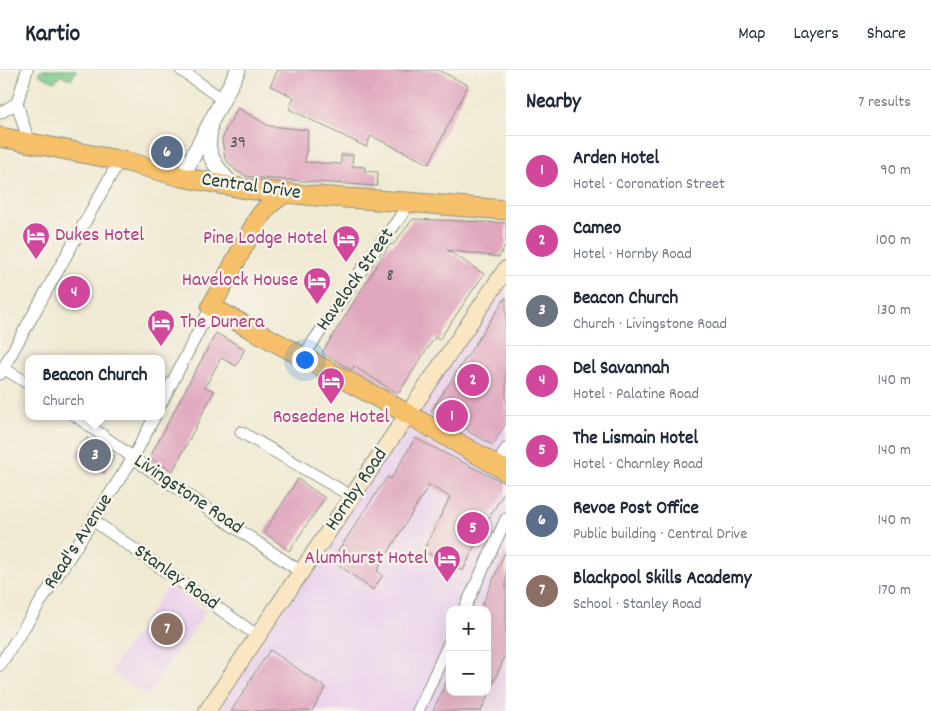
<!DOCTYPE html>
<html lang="en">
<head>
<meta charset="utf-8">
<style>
  body { margin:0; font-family:Dekko,sans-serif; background:#f2f2f3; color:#1f2937 }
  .controls { position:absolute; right:15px; bottom:15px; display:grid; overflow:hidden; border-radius:10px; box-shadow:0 5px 20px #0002 }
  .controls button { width:45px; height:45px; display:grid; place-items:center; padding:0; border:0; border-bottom:1px solid #e0e1e3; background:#fff; color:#1f2937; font:25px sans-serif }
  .you { position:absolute; left:304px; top:289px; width:18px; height:18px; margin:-12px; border:4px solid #fff; border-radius:50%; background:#1a73e8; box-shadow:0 0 0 8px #1a73e833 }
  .badge { display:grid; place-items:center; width:32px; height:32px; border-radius:50%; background:#db2777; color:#fff; font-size:16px; font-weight:700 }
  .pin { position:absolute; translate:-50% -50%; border:2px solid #fff; box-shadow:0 1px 5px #0006 }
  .popup { position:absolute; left:25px; top:285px; width:140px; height:65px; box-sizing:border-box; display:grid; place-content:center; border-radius:10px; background:#fff; filter:drop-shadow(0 1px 4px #0005); font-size:16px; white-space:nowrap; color:#747a83 }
  .popup b { font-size:19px; color:#1f2937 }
  .popup::after { content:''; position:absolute; left:50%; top:100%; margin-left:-10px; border:10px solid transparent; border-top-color:#fff }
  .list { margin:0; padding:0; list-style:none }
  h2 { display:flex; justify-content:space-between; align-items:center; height:65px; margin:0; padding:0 20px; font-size:21px }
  h2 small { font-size:16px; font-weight:400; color:#747a83 }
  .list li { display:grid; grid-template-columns:32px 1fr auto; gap:15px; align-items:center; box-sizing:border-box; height:70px; padding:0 20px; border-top:1px solid #e0e1e3 }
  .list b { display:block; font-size:19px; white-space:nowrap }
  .list p { margin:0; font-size:16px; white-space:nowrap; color:#747a83 }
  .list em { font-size:16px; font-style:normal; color:#747a83 }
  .map { position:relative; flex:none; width:506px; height:641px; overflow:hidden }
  header { display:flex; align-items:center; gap:30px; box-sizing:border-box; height:70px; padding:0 25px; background:#fff; border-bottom:1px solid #e0e1e3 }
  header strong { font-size:24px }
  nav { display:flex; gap:28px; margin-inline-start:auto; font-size:18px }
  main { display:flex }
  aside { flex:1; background:#fff }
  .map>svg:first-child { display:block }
</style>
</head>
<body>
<header>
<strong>Kartio</strong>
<nav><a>Map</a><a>Layers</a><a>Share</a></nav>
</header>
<main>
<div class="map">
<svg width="506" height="641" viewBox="0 0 506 641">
  <rect width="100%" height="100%" fill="#f7f3e8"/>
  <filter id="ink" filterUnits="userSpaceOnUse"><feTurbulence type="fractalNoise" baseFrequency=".02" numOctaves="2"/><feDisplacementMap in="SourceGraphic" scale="10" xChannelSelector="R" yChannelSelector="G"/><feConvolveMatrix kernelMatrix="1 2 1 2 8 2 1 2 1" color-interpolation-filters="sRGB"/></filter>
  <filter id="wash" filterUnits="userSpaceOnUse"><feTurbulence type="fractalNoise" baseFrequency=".0096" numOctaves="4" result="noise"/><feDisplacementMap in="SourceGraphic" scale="20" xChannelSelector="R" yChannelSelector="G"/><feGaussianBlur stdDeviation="1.12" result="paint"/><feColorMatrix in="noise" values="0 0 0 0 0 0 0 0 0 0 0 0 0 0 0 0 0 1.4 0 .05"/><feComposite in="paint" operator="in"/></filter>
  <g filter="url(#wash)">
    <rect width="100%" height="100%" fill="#f0ead3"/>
    <!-- built -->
    <g fill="#ead1ec" fill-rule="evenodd">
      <path d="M506,203V641H215ZM450,540H487V622H450Z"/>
      <path d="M168,516L206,541L182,578L180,577L147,626L111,601Z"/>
    </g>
    <!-- green -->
    <path fill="#81ce8d" stroke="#508660" d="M40,0H77L71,10L61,5L55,12L39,5Z"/>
    <g id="blocks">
      <!-- building -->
      <g fill="#e0a7bf">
        <path d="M278,0H438L468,15L429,94L371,66L366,77L289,39L294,27L270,16Z"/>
        <path d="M238,38L269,56L308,60L305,92L341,94V85H353L352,96L365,97L364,101L378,102L377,116L258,108L246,106L236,101L225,89L222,70L226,59Z"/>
        <path d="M413,149L506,153V174L499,187L447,180L484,204L439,270L435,267L398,324L354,296L352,300L322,283L390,174L393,175Z"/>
        <path d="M506,227V353L493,375L469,362L470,361L431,341Z"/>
        <path d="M216,263L245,279L236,296L221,288L205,317L214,321L173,401L149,389L191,309Z"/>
        <path d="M87,368L115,386L104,403L76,385Z"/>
        <path d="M415,368L500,411L506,412V419L489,448L488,447L463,501L423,481L450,427L429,415L377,501L383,505L373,520L332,490L387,407L391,409Z"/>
        <path d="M298,409L325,428L289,481L264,462Z"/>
        <path d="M506,480V584L481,641H433L450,604V622H487V540H480Z"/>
        <path d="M270,580L326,618L312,641H231L249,614L248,613Z"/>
      </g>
    </g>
  </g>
  <g filter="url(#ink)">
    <use href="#blocks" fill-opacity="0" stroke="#889484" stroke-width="1"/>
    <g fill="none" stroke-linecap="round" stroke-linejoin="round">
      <!-- minor casing -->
      <g stroke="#889484" stroke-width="13">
        <g id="minor">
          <path d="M27,0L17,33L29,73"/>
          <path d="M181,0L223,30"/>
          <path d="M0,43L17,33"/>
          <path d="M303,287L371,186L401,146L405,139V132"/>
          <path d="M3,298L29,314"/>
          <path d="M0,304L119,91"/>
          <path d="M161,334L211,237"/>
          <path d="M76,346L143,395L301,502"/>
          <path d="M241,362L353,427"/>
          <path d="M497,396L506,379"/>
          <path d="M94,451L258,566"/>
          <path d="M464,540L506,449"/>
          <path d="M0,595L133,388L155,346"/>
          <path d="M418,641L450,571"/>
        </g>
      </g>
      <!-- tertiary casing -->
      <g stroke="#889484" stroke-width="17">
        <g id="tertiary">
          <path d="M210,60C209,66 208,74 209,80C212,94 225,107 234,117"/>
          <path d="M182,107L238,0"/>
        </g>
      </g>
      <!-- secondary casing -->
      <g stroke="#889484" stroke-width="18">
        <path id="secondary" d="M207,641L506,199"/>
      </g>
      <!-- primary casing -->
      <g stroke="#889484" stroke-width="21">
        <g id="primary">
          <path d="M0,67L128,92L182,107L246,119L316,126L405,132L506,140"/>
          <path d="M286,123C273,129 266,138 258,149L211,237L408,344L506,401"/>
        </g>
      </g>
      <!-- minor -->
      <use href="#minor" stroke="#fff" stroke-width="11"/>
      <!-- tertiary -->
      <use href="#tertiary" stroke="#fff" stroke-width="15"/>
      <!-- secondary -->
      <use href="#secondary" stroke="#fbe6c4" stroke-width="16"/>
      <!-- primary -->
      <use href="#primary" stroke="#f6c06b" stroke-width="19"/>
    </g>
  </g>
  <!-- icons -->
  <defs>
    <g id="hotel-pin" transform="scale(1.4375)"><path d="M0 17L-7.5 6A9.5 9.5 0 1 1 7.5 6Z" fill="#d1479c" stroke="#f7f3e8"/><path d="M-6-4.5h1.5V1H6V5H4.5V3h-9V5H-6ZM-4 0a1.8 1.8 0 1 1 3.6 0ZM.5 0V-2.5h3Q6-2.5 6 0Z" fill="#fff"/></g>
  </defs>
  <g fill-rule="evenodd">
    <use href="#hotel-pin" x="36" y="166"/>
    <use href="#hotel-pin" x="346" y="169"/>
    <use href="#hotel-pin" x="317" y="211"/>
    <use href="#hotel-pin" x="161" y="253"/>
    <use href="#hotel-pin" x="331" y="311"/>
    <use href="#hotel-pin" x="447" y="489"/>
  </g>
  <g text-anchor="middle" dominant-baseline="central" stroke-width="5" stroke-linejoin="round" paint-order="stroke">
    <!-- number labels -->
    <g font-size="18" fill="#4f5857">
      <text x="238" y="73">39</text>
      <text x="390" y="206">8</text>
    </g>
    <!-- street labels -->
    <g font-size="20" fill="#1f3d34" stroke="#f7f3e8">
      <text transform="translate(251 117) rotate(8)">Central Drive</text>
      <text transform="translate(356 210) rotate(-55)">Havelock Street</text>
      <text transform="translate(357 420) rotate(-56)">Hornby Road</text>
      <text transform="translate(188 425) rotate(34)">Livingstone Road</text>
      <text transform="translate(79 472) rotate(-57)">Read's Avenue</text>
      <text transform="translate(176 508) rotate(35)">Stanley Road</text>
    </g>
    <!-- hotel labels -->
    <g font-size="20" fill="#b23c85" stroke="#f7f3e8" text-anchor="end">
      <text x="55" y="166" text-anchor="start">Dukes Hotel</text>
      <text x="327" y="169">Pine Lodge Hotel</text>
      <text x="298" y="211">Havelock House</text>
      <text x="180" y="253" text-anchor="start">The Dunera</text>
      <text x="331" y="348" text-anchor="middle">Rosedene Hotel</text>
      <text x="428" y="489">Alumhurst Hotel</text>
    </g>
  </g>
</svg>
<div class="controls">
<button>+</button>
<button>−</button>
</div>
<div class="you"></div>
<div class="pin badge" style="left:452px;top:346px;background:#d1479c">1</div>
<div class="pin badge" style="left:473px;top:310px;background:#d1479c">2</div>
<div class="pin badge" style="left:95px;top:385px;background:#6b7280">3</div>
<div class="popup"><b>Beacon Church</b>Church</div>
<div class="pin badge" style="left:74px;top:222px;background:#d1479c">4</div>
<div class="pin badge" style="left:473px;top:458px;background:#d1479c">5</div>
<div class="pin badge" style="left:167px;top:82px;background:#5c6f8a">6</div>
<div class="pin badge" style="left:167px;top:559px;background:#8d6e63">7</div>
</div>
<aside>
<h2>Nearby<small>7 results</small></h2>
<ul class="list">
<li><span class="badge" style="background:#d1479c">1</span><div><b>Arden Hotel</b><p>Hotel · Coronation Street</p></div><em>90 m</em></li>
<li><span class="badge" style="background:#d1479c">2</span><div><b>Cameo</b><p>Hotel · Hornby Road</p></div><em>100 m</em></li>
<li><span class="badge" style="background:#6b7280">3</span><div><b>Beacon Church</b><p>Church · Livingstone Road</p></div><em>130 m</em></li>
<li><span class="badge" style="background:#d1479c">4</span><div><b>Del Savannah</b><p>Hotel · Palatine Road</p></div><em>140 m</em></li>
<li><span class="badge" style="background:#d1479c">5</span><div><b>The Lismain Hotel</b><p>Hotel · Charnley Road</p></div><em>140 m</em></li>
<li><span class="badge" style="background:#5c6f8a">6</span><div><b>Revoe Post Office</b><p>Public building · Central Drive</p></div><em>140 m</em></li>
<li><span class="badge" style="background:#8d6e63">7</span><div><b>Blackpool Skills Academy</b><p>School · Stanley Road</p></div><em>170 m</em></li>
</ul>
</aside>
</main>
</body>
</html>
